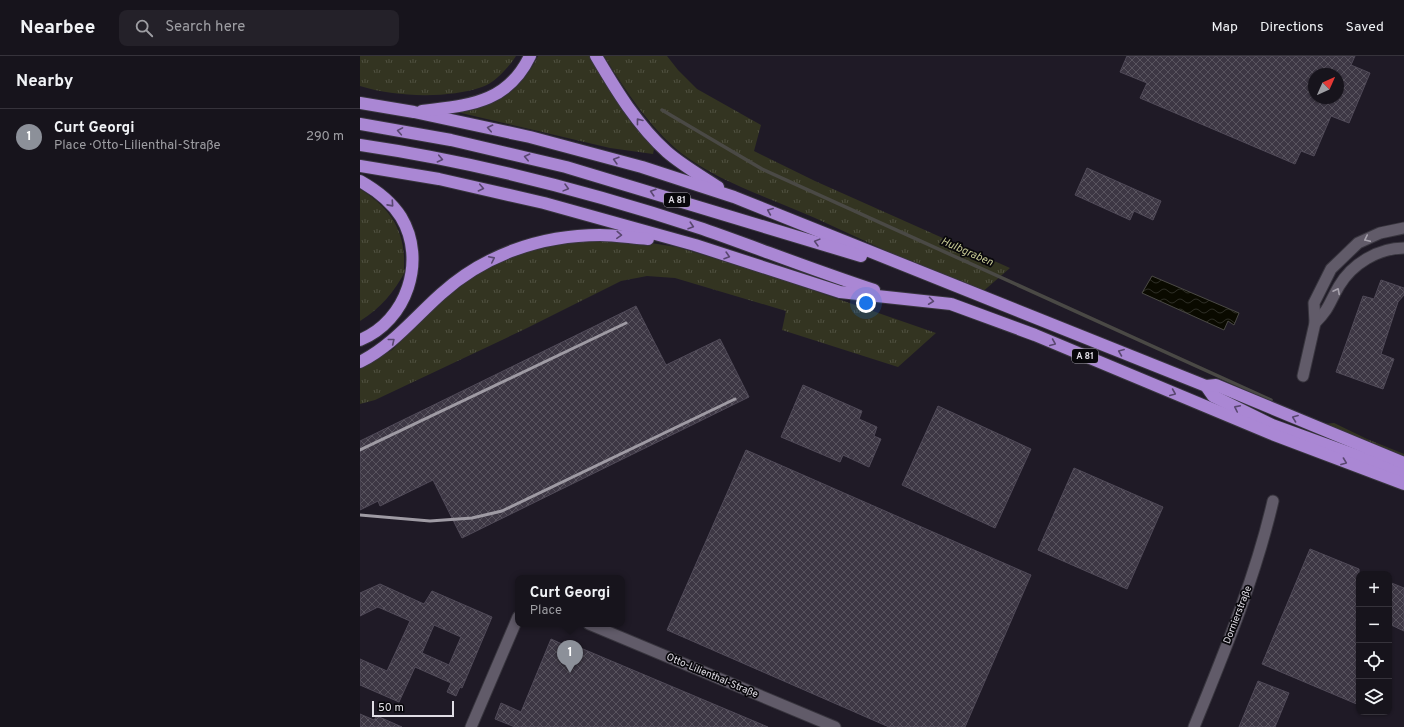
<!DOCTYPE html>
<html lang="en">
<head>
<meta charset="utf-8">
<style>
  body { margin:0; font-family:Overpass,sans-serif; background:#242129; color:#f1f3f6 }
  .controls { position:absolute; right:12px; bottom:12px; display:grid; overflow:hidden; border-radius:8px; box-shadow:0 1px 3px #0004 }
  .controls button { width:36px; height:36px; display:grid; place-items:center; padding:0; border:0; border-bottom:1px solid #36333b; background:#17141c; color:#f1f3f6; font:20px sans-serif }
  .compass { position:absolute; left:948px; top:12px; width:36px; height:36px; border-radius:50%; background:#17141c; box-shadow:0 1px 3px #0004; rotate:45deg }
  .scale { position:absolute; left:12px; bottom:10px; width:82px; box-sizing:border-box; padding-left:4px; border:2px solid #e0dde5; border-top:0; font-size:11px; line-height:14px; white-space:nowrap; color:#e0dde5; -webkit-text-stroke:3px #08070b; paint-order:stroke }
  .you { position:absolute; left:506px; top:247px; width:14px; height:14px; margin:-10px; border:3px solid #fff; border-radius:50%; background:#1a73e8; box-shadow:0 0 0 6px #1a73e833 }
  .badge { display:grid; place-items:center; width:26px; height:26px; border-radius:50%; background:#8c9099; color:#fff; font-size:13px; font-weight:700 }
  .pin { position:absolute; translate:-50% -33px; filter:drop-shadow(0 1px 2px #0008) }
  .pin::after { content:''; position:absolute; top:21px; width:14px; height:12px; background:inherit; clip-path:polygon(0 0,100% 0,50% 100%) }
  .popup { position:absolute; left:155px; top:519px; width:110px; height:52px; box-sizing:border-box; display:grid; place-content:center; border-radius:8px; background:#17141c; filter:drop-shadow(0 1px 3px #0005); font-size:13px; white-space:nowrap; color:#9e9ea3 }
  .popup b { font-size:15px; color:#f1f3f6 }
  .popup::after { content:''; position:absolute; left:50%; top:100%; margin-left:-8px; border:8px solid transparent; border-top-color:#17141c }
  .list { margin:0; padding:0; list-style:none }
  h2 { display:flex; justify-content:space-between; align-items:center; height:52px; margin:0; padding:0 16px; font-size:17px }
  h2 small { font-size:13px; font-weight:400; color:#9e9ea3 }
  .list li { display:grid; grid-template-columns:26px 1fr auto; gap:12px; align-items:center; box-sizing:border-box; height:56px; padding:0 16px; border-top:1px solid #36333b }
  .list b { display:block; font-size:15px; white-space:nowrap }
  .list p { margin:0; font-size:13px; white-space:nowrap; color:#9e9ea3 }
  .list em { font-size:13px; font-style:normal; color:#9e9ea3 }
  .icon { flex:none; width:22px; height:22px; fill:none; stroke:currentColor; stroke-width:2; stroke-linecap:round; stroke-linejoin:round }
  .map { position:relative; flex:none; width:1044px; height:671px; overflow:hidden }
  header { display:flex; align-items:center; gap:24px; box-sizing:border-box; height:56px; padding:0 20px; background:#17141c; border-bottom:1px solid #36333b }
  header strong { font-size:19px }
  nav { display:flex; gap:22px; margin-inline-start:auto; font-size:14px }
  .search { width:280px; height:36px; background:#242129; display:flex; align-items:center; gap:10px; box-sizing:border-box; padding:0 14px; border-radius:8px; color:#9e9ea3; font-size:15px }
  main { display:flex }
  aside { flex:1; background:#17141c }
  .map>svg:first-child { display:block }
</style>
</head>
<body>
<header>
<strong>Nearbee</strong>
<div class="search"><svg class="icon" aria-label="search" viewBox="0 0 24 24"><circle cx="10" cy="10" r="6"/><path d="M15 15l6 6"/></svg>Search here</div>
<nav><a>Map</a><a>Directions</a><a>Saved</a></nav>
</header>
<main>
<aside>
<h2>Nearby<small></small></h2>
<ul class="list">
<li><span class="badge">1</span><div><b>Curt Georgi</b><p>Place · Otto-Lilienthal-Straße</p></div><em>290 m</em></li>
</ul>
</aside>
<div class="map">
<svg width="1044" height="671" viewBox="0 0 1044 671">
  <defs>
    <pattern id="grass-tufts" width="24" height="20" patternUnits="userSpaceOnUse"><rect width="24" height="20" fill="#333421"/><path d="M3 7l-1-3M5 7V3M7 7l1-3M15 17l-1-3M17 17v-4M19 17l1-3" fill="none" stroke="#505141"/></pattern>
    <pattern id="water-waves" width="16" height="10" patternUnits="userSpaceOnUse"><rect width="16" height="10" fill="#0a0a00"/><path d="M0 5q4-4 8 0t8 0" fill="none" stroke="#2d2d25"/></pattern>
    <pattern id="building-cross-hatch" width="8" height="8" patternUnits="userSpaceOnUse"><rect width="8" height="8" fill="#3d3744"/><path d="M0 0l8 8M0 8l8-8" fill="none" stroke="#59545f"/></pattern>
  </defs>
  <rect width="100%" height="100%" fill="#1f1a26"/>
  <!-- grass -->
  <g fill="url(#grass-tufts)">
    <path d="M0,0H156C149,11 135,27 122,31C87,43 35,41 0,30Z"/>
    <path d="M178,0H230C249,33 268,65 294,93L293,98L250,92L97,56C136,52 161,35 178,0Z"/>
    <path d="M244,0H307L318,14L337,33L401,69L394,95L455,125L650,212L620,238C565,213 510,187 455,162C411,142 360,127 321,97C289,71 266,35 244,0Z"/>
    <path d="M0,133C32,153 46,176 44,213L46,214C34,236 21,252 0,265Z"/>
    <path d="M227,184L284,186L317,191L403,217L576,277L538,311L422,274L426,255L315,222L287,220L261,225L163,274L15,344L0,348V313L32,294L87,241L113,221L146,203L184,190Z"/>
    <path d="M974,367L1007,383L1044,398V410L966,381L959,375L962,368Z"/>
  </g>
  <!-- water -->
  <path fill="url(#water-waves)" stroke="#4a4945" d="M792,220L879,257L874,269L868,265L864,274L782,237Z"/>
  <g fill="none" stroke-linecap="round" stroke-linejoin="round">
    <!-- stream -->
    <path stroke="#4a4945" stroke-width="3.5" d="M302,54L402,113L911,344"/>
  </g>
  <!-- building -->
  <g fill="url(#building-cross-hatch)" stroke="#504a58" fill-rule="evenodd">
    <path d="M767,0H995L991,9L1010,17L989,67L971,60L954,100L941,95L935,108L780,42L787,27L760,16ZM954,18H978V42H954Z"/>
    <path d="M727,112L801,145L793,164L774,155L770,164L715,139Z"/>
    <path d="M1021,224L1044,232V239L1038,246L1021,298L1034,303L1023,333L976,316L1003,240L1014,243Z"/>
    <path d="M276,250L306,309L360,283L389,341L102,482L73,424L20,450L18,445L0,454V385Z"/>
    <path d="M443,329L502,355L499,363L517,371L514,380L521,383L509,411L483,399L480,406L421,381Z"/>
    <path d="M578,350L671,393L635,472L542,429Z"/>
    <path d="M386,394L671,519L605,671H529L307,574Z"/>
    <path d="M714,412L803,451L767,533L678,494Z"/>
    <path d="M950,493L999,513V649L902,608Z"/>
    <path d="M1029,526L1044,532V575L1029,568Z"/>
    <path d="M20,528L64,548L72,535L132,561L102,632L100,631L96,640L87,636L91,627L55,611L39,646L0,629V603L27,615L50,565L18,551L0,560V537ZM74,569L101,581L89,609L62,597Z"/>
    <path d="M191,583L202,588L204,585L408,671H155L135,663L141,647L161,656Z"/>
    <path d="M898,625L929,637L915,671H879Z"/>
    <path d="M0,658L14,664L17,660L42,671H0Z"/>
  </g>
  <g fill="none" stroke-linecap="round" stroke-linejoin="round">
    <!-- minor casing -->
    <g stroke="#38353e" stroke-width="13">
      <g id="minor">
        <path d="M955,267C970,252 969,247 979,230C992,208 1018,192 1044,192"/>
        <path d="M943,320L955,267L954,247L971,213L998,187L1020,177L1044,172"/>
        <path d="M229,568L475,671"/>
        <path d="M111,671L158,561"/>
        <path d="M834,671C864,597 895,523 913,445"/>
      </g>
    </g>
    <!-- motorway casing -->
    <g stroke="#38353e" stroke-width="14">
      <g id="motorway">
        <path d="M236,0C256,34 277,69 307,96C322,109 341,120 358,131"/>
        <path d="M0,47L54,56L170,81L282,111L374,141L846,330L853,340L912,369L1044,417"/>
        <path d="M62,55C108,49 147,48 170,0"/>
        <path d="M0,68L91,84L206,111L501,200"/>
        <path d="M0,89C116,106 231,136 343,173C400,193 456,215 514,234"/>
        <path d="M0,110L79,123L184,147L335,189L480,236L591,248L675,279L912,378L1044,428"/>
        <path d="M0,125C16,134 31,145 41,161C67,204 47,265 0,284"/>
        <path d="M0,306C32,290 54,262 81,238C124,199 181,179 240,179C256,179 272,182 288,183"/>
        <path d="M846,330L856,329L1044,407"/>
      </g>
    </g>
    <!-- minor -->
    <use href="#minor" stroke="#615b69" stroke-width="11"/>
    <!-- motorway -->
    <use href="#motorway" stroke="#aa87d4" stroke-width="12"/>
    <!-- rail -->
    <g stroke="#9f9ba4" stroke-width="3">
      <path d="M0,394L266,267"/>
      <path d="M0,459L70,465L112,462L142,455L375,343"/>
    </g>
  </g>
  <!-- one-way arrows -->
  <defs><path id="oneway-chevron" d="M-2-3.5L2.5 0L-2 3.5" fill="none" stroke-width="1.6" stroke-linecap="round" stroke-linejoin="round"/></defs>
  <g stroke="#594770">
    <use href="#oneway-chevron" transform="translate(279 65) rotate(-128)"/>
    <use href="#oneway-chevron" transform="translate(130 72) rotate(-168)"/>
    <use href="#oneway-chevron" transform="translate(40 75) rotate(-170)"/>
    <use href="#oneway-chevron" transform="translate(167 101) rotate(-167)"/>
    <use href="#oneway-chevron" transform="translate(80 103) rotate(12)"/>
    <use href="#oneway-chevron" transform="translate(256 104) rotate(-164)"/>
    <use href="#oneway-chevron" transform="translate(121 132) rotate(12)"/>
    <use href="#oneway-chevron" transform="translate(206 132) rotate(15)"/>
    <use href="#oneway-chevron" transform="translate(293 136) rotate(-163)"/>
    <use href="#oneway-chevron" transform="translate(31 148) rotate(48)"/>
    <use href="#oneway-chevron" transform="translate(410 155) rotate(-157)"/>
    <use href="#oneway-chevron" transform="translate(331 170) rotate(18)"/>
    <use href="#oneway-chevron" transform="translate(259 179) rotate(3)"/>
    <use href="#oneway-chevron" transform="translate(457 186) rotate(-165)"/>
    <use href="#oneway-chevron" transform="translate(367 200) rotate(17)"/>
    <use href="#oneway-chevron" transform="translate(132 203) rotate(-26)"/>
    <use href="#oneway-chevron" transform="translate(571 245) rotate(7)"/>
    <use href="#oneway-chevron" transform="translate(32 285) rotate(-39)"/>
    <use href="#oneway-chevron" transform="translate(693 287) rotate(23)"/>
    <use href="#oneway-chevron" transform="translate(761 296) rotate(-158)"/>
    <use href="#oneway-chevron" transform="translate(813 337) rotate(23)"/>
    <use href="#oneway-chevron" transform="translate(877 352) rotate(-154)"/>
    <use href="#oneway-chevron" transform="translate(935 362) rotate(-159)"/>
    <use href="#oneway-chevron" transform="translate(984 406) rotate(21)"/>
  </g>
  <g stroke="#a7a2ad">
    <use href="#oneway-chevron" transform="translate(1007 183) rotate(155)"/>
    <use href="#oneway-chevron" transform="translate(977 235) rotate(-63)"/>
  </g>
  <g text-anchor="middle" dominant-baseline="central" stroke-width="3.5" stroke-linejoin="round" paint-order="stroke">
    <!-- shield labels -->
    <g fill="#08070b" stroke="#9f9da4" stroke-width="1">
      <rect x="304" y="137" width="26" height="14" rx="3"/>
      <rect x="712" y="293" width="26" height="14" rx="3"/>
    </g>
    <g font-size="9" font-weight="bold" fill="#e0dde5">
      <text x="317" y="144">A 81</text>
      <text x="725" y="300">A 81</text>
    </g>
    <!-- street labels -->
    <g font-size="10" fill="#e0dde5" stroke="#08070b">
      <text transform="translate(878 559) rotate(-69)">Dornierstraße</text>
      <text transform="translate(352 620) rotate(23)">Otto-Lilienthal-Straße</text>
    </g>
    <!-- water labels -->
    <g font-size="11" font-style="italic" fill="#c9cc96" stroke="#08070b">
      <text transform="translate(607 196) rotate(24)">Hulbgraben</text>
    </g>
  </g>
</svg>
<div class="controls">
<button>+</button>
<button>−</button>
<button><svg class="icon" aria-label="locate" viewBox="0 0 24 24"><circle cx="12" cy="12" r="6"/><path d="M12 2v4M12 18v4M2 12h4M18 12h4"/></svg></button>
<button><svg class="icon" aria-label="layers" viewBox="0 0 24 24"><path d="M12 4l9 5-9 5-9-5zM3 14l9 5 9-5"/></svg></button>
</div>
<svg class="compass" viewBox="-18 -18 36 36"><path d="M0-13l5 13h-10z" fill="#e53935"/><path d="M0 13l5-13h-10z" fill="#9e9ea3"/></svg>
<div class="scale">50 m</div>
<div class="you"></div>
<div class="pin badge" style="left:210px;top:617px">1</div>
<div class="popup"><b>Curt Georgi</b>Place</div>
</div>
</main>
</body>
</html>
